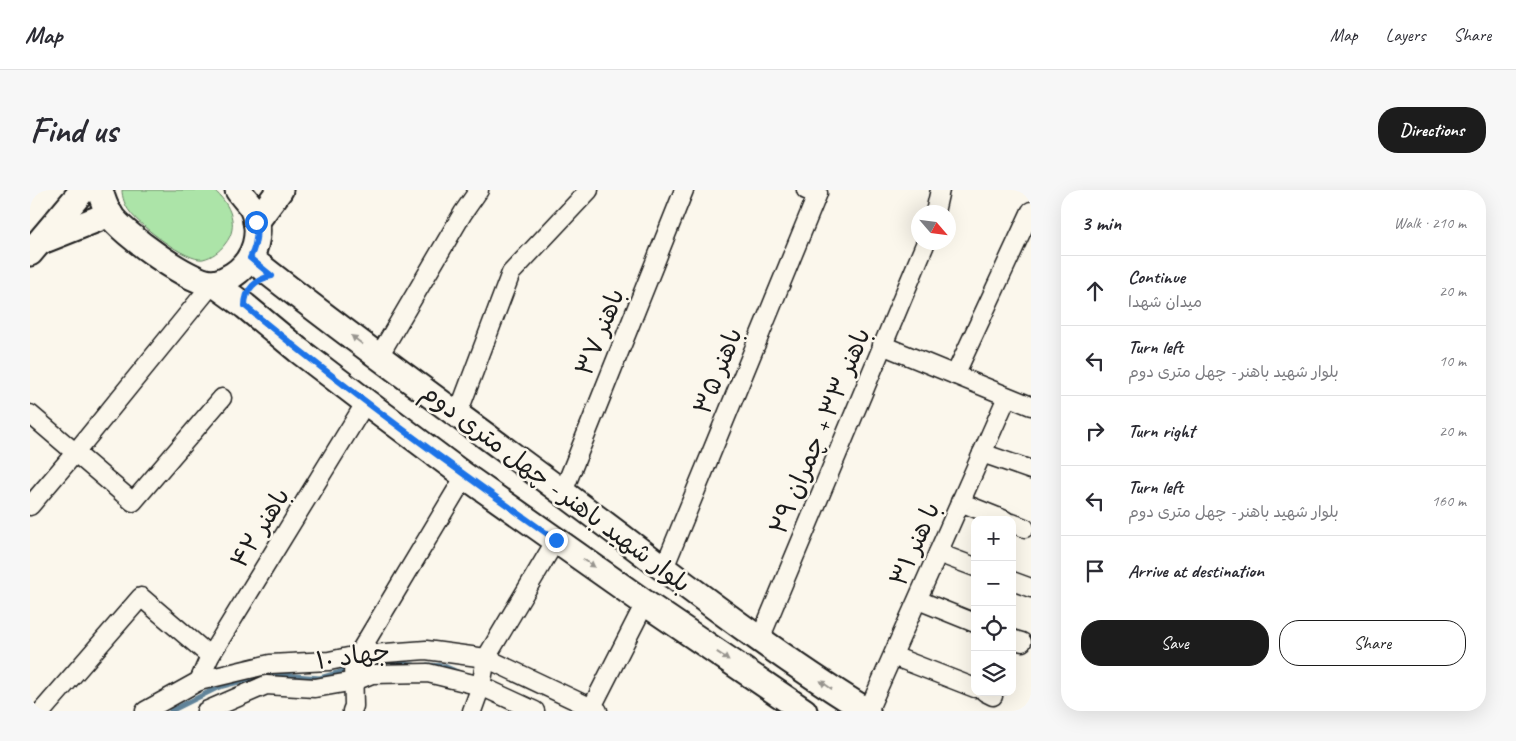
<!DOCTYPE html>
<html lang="en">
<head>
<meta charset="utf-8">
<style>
  body { margin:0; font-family:Caveat,"Playpen Sans Arabic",sans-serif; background:#f7f7f7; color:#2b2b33 }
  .controls { position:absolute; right:15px; bottom:15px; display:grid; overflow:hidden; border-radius:10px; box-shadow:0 5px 20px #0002 }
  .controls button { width:45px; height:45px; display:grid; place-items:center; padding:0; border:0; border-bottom:1px solid #e1e1e2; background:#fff; color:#2b2b33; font:25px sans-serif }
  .compass { position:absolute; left:881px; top:15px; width:45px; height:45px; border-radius:50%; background:#fff; box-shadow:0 5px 20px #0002; rotate:118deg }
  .stop { position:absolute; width:15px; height:15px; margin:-11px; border:4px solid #1a73e8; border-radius:50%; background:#fff }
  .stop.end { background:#1a73e8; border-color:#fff; box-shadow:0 1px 5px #0008 }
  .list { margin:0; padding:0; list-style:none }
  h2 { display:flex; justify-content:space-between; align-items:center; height:65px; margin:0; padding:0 20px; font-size:21px }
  h2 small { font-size:16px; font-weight:400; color:#7c7c81 }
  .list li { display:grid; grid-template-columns:32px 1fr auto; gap:15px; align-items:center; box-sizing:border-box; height:70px; padding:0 20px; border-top:1px solid #e1e1e2 }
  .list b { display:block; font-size:19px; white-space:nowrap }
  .list p { margin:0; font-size:16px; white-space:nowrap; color:#7c7c81 }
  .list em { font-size:16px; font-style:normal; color:#7c7c81 }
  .actions { display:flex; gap:10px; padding:15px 20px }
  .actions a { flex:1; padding:11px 0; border:1px solid #1c1c1c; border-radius:20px; text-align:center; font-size:18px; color:#1c1c1c }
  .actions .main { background:#1c1c1c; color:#fff }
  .icon { flex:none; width:28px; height:28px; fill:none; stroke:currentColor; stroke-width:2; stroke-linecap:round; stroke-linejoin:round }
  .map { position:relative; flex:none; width:1001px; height:521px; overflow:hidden; border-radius:20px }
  header { display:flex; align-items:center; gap:30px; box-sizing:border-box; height:70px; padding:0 25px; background:#fff; border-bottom:1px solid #e1e1e2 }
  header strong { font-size:24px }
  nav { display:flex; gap:28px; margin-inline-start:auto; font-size:18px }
  .intro { display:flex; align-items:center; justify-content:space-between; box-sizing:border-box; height:120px; padding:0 30px }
  h1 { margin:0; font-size:35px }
  .button { padding:12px 22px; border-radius:20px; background:#1c1c1c; color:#fff; font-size:18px; font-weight:700 }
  main { display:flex; gap:30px; padding:0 30px }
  aside { flex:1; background:#fff; border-radius:20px; box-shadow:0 5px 20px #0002 }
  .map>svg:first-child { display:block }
</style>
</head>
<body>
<header>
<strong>Map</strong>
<nav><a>Map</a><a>Layers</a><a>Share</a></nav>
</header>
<div class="intro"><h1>Find us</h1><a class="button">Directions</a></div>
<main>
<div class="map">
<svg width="1001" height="521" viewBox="0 0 1001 521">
  <rect width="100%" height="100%" fill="#fbf7ec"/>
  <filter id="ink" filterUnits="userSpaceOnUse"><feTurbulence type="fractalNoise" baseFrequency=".02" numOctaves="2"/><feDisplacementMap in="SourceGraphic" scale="10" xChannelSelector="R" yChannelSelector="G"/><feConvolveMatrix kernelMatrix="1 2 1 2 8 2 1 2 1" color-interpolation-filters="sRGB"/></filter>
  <g filter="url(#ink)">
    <!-- green -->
    <path fill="#ace4a8" stroke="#648062" d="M92,0H184C200,14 210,36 195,54C190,61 182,67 173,69C157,72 109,35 100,22C95,16 92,7 92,0Z"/>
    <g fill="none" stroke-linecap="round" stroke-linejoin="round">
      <!-- stream -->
      <g stroke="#608399" stroke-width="5">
        <path d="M397,475L414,476L430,483"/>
        <path d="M141,521L189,497L240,484L290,488L342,473L384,475"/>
      </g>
      <!-- street casing -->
      <g stroke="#1c1c1c" stroke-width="21">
        <g id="street">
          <path d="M905,22L910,0"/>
          <path d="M852,155L1001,216"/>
          <path d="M349,166L433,23L449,0"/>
          <path d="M925,185L1001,21"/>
          <path d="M0,224L103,312L192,208"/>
          <path d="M427,226L481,83L559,0"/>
          <path d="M952,263L1001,280"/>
          <path d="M533,302L654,0"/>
          <path d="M930,312L975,330"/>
          <path d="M0,316L45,263L183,93"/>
          <path d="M982,333L995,338"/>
          <path d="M908,363L945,377"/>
          <path d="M634,378L788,3L776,0"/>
          <path d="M982,391L1001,398"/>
          <path d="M888,410L945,433"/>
          <path d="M730,449L896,52"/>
          <path d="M982,449L992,452"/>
          <path d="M863,466L945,498"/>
          <path d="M169,491L180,466L336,212"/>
          <path d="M955,502L963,506"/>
          <path d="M12,521L111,407L180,466"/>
          <path d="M115,521L169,491L240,474L299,471L328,465L396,460L456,468L568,521"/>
          <path d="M176,521L236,495L285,498L325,491L342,484L398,483L451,496L505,521"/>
          <path d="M322,521L324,516L323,473L435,286"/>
          <path d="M442,521L451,496L456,468L526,350"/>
          <path d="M560,521L615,413"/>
          <path d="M838,521L977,207"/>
        </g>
      </g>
      <!-- secondary casing -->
      <g stroke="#1c1c1c" stroke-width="29">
        <g id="secondary">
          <path d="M70,0C72,8 75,17 80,25C92,43 160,93 182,93C189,93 198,88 203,85C226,70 233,42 222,18C218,12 212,6 208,0"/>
          <path d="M226,32L250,0"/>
          <path d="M12,51L80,24"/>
          <path d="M0,63L53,0"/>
          <path d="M220,68C324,151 433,228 540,308C638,381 733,457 837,521"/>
          <path d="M183,93L215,116L268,160L336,212L435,286L615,413L774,521"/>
        </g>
      </g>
      <!-- street -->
      <use href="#street" stroke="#fbf7ec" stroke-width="18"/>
      <!-- secondary -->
      <use href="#secondary" stroke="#fbf7ec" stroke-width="25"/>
    </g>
    <!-- one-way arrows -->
    <defs><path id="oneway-solid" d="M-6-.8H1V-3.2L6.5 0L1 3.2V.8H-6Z" transform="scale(1.25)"/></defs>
    <g fill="#97948e">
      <use href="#oneway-solid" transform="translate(327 150) rotate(-143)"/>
      <use href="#oneway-solid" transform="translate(559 373) rotate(35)"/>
      <use href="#oneway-solid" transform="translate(693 466) rotate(34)"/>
      <use href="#oneway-solid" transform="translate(796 495) rotate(-145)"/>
    </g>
  </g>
  <g fill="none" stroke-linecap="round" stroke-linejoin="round" filter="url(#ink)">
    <!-- route -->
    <path stroke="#1a73e8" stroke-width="6" d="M226,32C228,46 226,56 220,68L242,86C226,89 215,99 215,116C315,199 420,275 526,350"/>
  </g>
  <g text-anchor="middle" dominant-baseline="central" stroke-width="5" stroke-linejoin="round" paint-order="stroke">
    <!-- street labels -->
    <g font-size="25" fill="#1c1c1c" stroke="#fbf7ec">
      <text transform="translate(570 142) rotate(-68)">باهنر ۳۷</text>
      <text transform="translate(688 181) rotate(-68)">باهنر ۳۵</text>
      <text transform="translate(790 241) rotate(-67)">باهنر ۳۳ + چمران ۲۹</text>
      <text transform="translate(526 298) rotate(37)">بلوار شهید باهنر - چهل متری دوم</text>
      <text transform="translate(230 338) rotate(-58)">باهنر ۴۲</text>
      <text transform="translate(885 354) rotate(-66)">با هنر ۳۱</text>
      <text transform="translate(323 466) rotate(-8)">جهاد ۱۰</text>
    </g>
  </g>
</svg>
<div class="controls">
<button>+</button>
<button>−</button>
<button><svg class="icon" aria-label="locate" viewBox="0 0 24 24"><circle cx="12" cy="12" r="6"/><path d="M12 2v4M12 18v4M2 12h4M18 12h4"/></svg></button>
<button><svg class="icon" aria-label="layers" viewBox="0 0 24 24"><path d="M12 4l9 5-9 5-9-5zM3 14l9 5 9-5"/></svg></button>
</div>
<svg class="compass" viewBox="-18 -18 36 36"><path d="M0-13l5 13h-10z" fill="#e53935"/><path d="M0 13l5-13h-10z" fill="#7c7c81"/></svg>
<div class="stop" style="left:226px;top:32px"></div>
<div class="stop end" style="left:526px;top:350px"></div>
</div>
<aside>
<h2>3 min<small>Walk · 210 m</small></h2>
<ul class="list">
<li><svg class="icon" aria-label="ahead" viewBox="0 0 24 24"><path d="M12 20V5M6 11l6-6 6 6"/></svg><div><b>Continue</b><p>میدان شهدا</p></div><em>20 m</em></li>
<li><svg class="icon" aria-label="left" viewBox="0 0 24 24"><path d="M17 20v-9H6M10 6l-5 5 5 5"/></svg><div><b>Turn left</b><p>بلوار شهید باهنر - چهل متری دوم</p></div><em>10 m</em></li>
<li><svg class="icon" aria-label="right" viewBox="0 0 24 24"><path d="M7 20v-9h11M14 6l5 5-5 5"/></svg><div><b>Turn right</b></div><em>20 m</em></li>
<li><svg class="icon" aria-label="left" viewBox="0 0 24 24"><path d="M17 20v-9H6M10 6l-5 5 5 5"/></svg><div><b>Turn left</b><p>بلوار شهید باهنر - چهل متری دوم</p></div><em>160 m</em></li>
<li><svg class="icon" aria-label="arrive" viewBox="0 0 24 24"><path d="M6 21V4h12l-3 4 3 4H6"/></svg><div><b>Arrive at destination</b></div></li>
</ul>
<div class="actions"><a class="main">Save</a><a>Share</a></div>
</aside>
</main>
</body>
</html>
